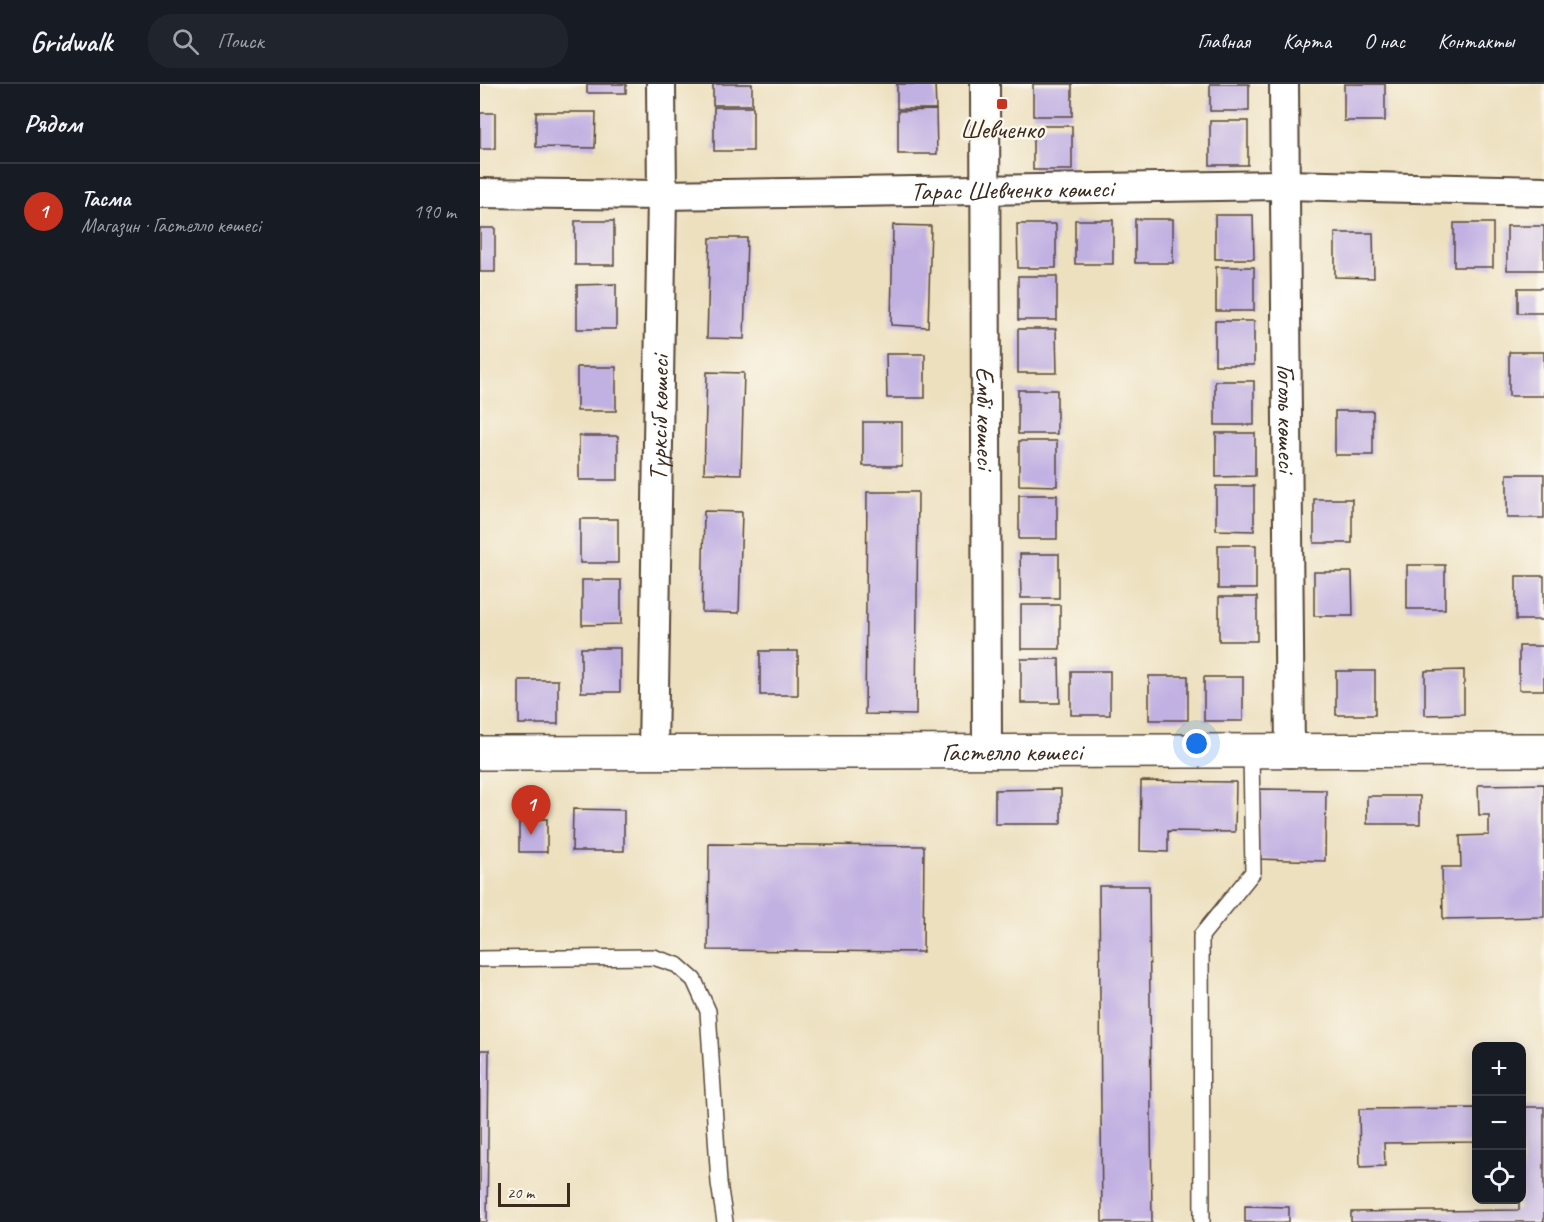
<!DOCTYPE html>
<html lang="ru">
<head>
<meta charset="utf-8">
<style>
  body { margin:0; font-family:Caveat,sans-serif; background:#20242c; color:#f1f3f6 }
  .controls { position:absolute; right:18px; bottom:18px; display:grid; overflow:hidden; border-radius:12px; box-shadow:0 3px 15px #0003 }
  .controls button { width:54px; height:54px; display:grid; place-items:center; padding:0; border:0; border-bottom:2px solid #363941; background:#171b24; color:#f1f3f6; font:30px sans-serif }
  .scale { position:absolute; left:18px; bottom:15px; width:72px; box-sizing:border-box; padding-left:6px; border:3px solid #3b2a1e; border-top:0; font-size:16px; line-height:21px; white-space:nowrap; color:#3b2a1e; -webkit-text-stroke:4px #fbf7ec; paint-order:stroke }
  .you { position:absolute; left:717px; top:660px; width:21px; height:21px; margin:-15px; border:4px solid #fff; border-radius:50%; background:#1a73e8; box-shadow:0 0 0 9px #1a73e833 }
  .badge { display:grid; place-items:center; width:39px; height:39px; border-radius:50%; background:#c8321e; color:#fff; font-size:20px; font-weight:700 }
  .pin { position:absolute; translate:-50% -50px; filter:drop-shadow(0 2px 3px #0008) }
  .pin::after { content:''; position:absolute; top:32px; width:21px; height:18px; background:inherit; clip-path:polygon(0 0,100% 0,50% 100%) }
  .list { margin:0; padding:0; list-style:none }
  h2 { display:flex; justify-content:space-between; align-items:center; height:78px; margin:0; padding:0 24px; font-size:26px }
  h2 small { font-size:20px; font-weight:400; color:#9ea1a6 }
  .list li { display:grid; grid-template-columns:39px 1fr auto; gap:18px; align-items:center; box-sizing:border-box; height:96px; padding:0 24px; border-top:2px solid #363941 }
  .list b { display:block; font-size:22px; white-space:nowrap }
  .list p { margin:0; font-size:20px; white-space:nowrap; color:#9ea1a6 }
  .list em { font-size:20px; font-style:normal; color:#9ea1a6 }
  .icon { flex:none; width:33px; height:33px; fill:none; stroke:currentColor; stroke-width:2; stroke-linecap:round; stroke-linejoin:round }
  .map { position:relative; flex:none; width:1064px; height:1138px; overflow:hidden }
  header { display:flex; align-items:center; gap:36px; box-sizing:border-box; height:84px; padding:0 30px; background:#171b24; border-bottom:2px solid #363941 }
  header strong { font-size:28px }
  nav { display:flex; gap:33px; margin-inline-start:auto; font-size:21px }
  .search { width:420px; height:54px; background:#20242c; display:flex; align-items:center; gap:15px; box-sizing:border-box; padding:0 21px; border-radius:24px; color:#9ea1a6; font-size:22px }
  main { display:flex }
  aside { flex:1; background:#171b24 }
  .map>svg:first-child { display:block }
</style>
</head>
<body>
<header>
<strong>Gridwalk</strong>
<div class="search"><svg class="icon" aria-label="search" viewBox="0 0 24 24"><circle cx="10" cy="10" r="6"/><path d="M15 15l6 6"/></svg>Поиск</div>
<nav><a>Главная</a><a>Карта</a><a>О нас</a><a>Контакты</a></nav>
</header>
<main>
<aside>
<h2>Рядом<small></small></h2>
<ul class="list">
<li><span class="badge">1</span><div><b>Тасма</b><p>Магазин · Гастелло көшесі</p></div><em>190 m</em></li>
</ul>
</aside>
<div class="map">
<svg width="1064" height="1138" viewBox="0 0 1064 1138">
  <rect width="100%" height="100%" fill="#fbf7ec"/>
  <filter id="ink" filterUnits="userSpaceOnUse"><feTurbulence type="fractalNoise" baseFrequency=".0167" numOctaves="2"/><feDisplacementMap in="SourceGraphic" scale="12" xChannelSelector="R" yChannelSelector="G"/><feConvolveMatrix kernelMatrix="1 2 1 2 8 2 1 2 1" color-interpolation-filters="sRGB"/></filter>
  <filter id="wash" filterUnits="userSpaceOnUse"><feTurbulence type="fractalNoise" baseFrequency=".008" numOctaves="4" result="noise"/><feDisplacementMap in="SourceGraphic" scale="24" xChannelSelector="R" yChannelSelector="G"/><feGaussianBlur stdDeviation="1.35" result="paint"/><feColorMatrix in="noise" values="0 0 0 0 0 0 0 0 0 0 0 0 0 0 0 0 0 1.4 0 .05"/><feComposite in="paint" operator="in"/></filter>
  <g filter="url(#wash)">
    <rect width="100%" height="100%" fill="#ede0bf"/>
    <g id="blocks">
      <!-- building -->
      <g fill="#c1b1e2">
        <rect x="107" y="0" width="39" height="9"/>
        <rect x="233" y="0" width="39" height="21"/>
        <path d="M417,0H455L456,25H417Z"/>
        <rect x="553" y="0" width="39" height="32"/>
        <rect x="730" y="0" width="39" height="27"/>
        <rect x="864" y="0" width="41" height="37"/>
        <rect x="234" y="23" width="39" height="44"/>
        <path d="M456,26L457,70H418V27Z"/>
        <path d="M56,28H116L115,64L56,63Z"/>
        <rect x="0" y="29" width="15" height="36"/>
        <rect x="730" y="37" width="38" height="44"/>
        <rect x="553" y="42" width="39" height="44"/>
        <path d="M735,131H773L774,175H735Z"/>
        <rect x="655" y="135" width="38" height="44"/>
        <rect x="595" y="136" width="38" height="44"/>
        <rect x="95" y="137" width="39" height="44"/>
        <rect x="974" y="139" width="39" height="44"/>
        <path d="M537,140H576V184H538Z"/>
        <path d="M413,141L451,142L448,243L411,241Z"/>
        <rect x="1027" y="142" width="37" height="44"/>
        <rect x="0" y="144" width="15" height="44"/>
        <path d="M855,149H893L894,194L855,193Z"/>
        <path d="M230,154H267L264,255L227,254Z"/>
        <rect x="736" y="183" width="38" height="44"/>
        <rect x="538" y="192" width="39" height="44"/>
        <path d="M136,200V245H97V201Z"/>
        <rect x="1038" y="204" width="26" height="25"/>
        <rect x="735" y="237" width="39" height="44"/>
        <path d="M538,245H576L577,289H538Z"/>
        <rect x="1029" y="268" width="35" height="44"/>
        <path d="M406,270H445V314H407Z"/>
        <rect x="97" y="283" width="39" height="44"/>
        <path d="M227,288L264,289L261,390L224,389Z"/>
        <rect x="735" y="297" width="39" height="44"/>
        <rect x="538" y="306" width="39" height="44"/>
        <rect x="855" y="327" width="38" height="44"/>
        <rect x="383" y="338" width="39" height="44"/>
        <path d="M736,349H775V392L736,393Z"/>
        <rect x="99" y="352" width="39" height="44"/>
        <path d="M539,357H577V402L539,401Z"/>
        <rect x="1027" y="390" width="37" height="44"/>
        <path d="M736,402H774V447L736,446Z"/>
        <path d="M387,408H438L436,631L385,630Z"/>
        <rect x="539" y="411" width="38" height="44"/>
        <rect x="834" y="415" width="38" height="44"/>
        <path d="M224,427L262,428L259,529L222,528Z"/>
        <rect x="100" y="435" width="38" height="44"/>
        <rect x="738" y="461" width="38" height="44"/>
        <path d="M540,470H579V514H541Z"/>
        <rect x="927" y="481" width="38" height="44"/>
        <path d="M834,488H872L873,532H834Z"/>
        <rect x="1036" y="492" width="28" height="44"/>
        <path d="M102,496H141V540L102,541Z"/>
        <rect x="739" y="513" width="38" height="44"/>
        <rect x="541" y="521" width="39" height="44"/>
        <rect x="1039" y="562" width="25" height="44"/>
        <rect x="101" y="564" width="39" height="44"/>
        <rect x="280" y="567" width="38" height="44"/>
        <path d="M541,575H579L580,619H541Z"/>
        <path d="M984,586V630L945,631V587Z"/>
        <rect x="591" y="587" width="39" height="44"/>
        <rect x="856" y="587" width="39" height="44"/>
        <rect x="669" y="592" width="39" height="44"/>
        <rect x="724" y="593" width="39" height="44"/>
        <rect x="39" y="596" width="39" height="44"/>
        <path d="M661,697L756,698L755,748L688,747V768L660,767Z"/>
        <path d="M1064,700V833L963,835L962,783H981L980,752L1009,751V731H999L998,701Z"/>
        <path d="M581,705V740H515V706Z"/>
        <path d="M779,705L846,706L845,777L778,775Z"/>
        <rect x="887" y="712" width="53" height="28"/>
        <path d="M93,725L144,726V767H92Z"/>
        <rect x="39" y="735" width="28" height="33"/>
        <path d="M229,760L444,762L443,868L228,866Z"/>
        <path d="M619,802H669L672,1138H622Z"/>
        <path d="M0,966H9L7,1138H0Z"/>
        <path d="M1042,1023H1064V1138H871V1128L1039,1126V1116H1042Z"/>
        <path d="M996,1024V1058L904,1059L905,1082L880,1083L879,1025Z"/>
        <path d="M765,1122L809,1123V1138H765Z"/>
      </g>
    </g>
  </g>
  <g filter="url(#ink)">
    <use href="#blocks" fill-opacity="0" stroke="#564536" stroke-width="1.5"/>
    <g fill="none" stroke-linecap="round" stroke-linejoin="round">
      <!-- service casing -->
      <g stroke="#564536" stroke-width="18">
        <g id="service">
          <path d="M0,875L173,873L197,881L214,896L228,927L239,1099L245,1138"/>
          <path d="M722,1138L721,852L773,788L771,669"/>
        </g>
      </g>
      <!-- minor casing -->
      <g stroke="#564536" stroke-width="32">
        <g id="minor">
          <path id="s1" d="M505,0L507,669"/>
          <path id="s2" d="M804,0L810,669"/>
          <path id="s3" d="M0,109L182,111L804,101L1064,107"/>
          <path id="s4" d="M173,668L182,111L181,0"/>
        </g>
      </g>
      <!-- tertiary casing -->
      <g stroke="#564536" stroke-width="36">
        <g id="tertiary">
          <path id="s5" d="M0,669L1064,666"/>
        </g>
      </g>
      <!-- service -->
      <use href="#service" stroke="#fff" stroke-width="15"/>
      <!-- minor -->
      <use href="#minor" stroke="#fff" stroke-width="28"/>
      <!-- tertiary -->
      <use href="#tertiary" stroke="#fff" stroke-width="33"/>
    </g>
  </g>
  <!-- markers -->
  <rect fill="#c8321e" stroke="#fbf7ec" stroke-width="2" x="516" y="14" width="12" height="12" rx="3"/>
  <g text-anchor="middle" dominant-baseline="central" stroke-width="5" stroke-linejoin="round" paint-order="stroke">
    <!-- poi labels -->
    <g font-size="26" fill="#3b2a1e" stroke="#fbf7ec">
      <text x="522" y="45">Шевченко</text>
    </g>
    <!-- street labels -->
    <g font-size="26" fill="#3b2a1e" stroke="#fbf7ec">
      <text stroke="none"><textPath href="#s3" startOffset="532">Тарас Шевченко көшесі</textPath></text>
      <text stroke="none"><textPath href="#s4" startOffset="334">Түрксіб көшесі</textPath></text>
      <text stroke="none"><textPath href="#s1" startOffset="334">Ембі көшесі</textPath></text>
      <text stroke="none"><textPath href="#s2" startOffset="334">Гоголь көшесі</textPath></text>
      <text stroke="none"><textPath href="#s5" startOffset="532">Гастелло көшесі</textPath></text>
    </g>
  </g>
</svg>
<div class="controls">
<button>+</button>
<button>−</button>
<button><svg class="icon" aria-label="locate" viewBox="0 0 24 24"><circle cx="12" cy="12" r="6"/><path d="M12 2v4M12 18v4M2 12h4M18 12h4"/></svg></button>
</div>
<div class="scale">20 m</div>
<div class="you"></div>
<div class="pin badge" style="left:51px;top:751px">1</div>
</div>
</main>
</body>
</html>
